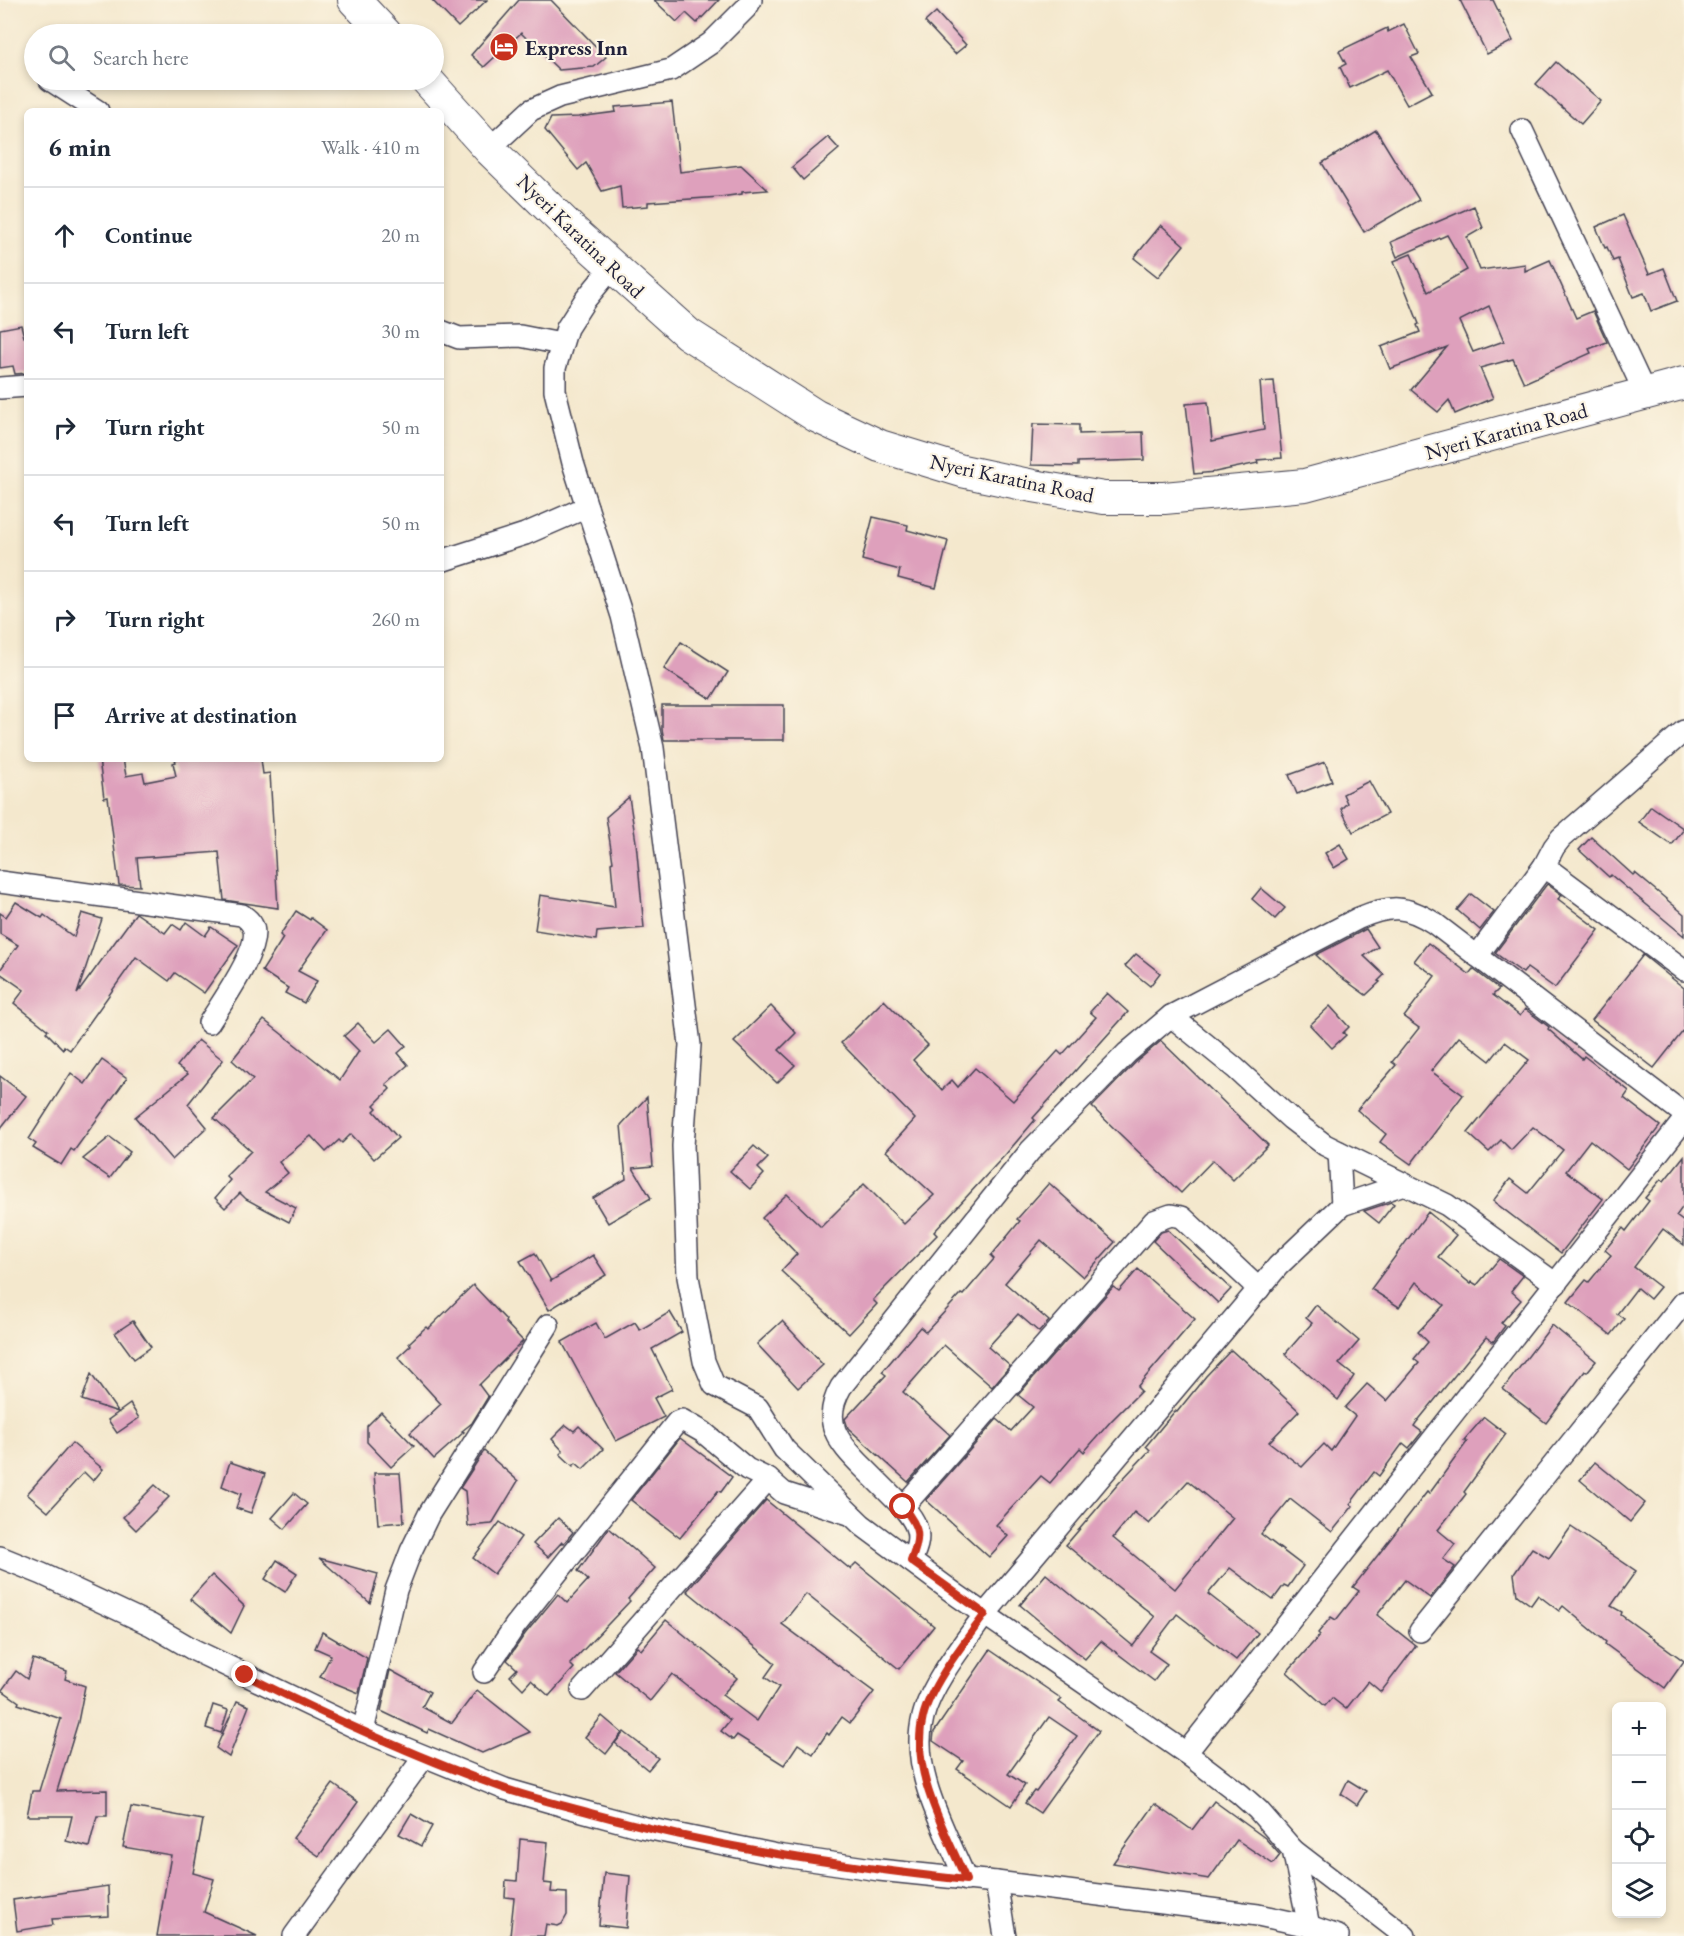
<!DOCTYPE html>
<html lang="en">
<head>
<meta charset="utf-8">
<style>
  body { margin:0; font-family:"EB Garamond",serif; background:#f6f6f7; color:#1f2937 }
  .controls { position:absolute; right:18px; bottom:18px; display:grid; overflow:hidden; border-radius:9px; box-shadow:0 3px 9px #0003 }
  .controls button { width:54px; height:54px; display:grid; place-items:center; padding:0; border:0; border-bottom:2px solid #e0e1e3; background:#fff; color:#1f2937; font:30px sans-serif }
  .stop { position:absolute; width:18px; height:18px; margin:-14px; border:4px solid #c8321e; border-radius:50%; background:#fff }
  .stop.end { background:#c8321e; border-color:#fff; box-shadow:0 2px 6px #0008 }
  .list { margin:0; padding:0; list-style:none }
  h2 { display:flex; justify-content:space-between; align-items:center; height:78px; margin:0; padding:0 24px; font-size:26px }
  h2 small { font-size:20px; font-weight:400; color:#747a83 }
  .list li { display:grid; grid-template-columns:39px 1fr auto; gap:18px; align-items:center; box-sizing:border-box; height:96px; padding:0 24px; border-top:2px solid #e0e1e3 }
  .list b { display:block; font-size:22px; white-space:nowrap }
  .list em { font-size:20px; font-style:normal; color:#747a83 }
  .icon { flex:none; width:33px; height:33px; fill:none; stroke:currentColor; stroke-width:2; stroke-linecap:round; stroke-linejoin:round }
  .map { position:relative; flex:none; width:1684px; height:1936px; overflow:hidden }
  .search { position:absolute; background:#fff; box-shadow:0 3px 9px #0003; left:24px; top:24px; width:420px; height:66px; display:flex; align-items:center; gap:15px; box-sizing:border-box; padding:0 21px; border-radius:33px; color:#747a83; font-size:22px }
  .panel { position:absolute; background:#fff; box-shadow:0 3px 9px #0003; left:24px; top:108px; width:420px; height:654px; border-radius:9px }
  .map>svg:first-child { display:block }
</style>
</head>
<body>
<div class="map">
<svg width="1684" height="1936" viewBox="0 0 1684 1936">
  <rect width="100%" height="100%" fill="#fcf5e5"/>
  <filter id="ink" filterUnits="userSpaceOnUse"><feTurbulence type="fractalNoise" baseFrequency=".0167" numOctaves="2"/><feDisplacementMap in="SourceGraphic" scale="12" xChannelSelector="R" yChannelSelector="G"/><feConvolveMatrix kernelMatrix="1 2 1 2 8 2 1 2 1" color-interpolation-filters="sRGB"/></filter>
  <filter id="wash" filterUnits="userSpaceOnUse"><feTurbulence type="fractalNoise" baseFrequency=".008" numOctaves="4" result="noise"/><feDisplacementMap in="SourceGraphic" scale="24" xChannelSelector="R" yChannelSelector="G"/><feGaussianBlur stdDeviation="1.35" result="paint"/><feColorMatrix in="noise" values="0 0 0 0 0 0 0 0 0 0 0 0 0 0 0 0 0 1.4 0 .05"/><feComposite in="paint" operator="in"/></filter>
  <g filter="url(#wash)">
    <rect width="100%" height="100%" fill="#f4e8cd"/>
    <g id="blocks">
      <!-- building -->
      <g fill="#dea0bc" fill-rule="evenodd">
        <path d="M432,0H487L458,27Z"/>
        <path d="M519,0H551L606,57L594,67L559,70L521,33L484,67L471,55Z"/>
        <path d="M654,0H719L697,23L686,13L677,22Z"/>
        <path d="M1460,0H1493L1513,41L1487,54Z"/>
        <path d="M936,12L966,45L955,54L925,22Z"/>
        <path d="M1404,24L1419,54L1411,57L1432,92L1407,105L1387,70L1350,88L1340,67L1346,64L1339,51L1387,28L1388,32Z"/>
        <path d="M1556,62L1601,101L1581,124L1536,84Z"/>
        <path d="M672,102L680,172L741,165L768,190L742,192V194L720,197L648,202V206L622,208L620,186L602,191L586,163L578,170L545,130L551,118L578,117L616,112L615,107Z"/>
        <path d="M1376,130L1419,200L1364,232L1322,163Z"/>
        <path d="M828,137L839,149L803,180L792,167Z"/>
        <path d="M1474,206L1483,228L1467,237L1480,270L1525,264V271L1550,260L1576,318L1593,311L1607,342L1589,349L1591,353L1524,383L1513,359L1480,368L1493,398L1455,414L1449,400L1438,412L1411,390L1447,347L1390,369L1381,347L1420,332L1417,325L1419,324L1394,261L1411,254L1428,292L1467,270L1447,235L1397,257L1391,242ZM1489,306L1504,341L1473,352L1459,321Z"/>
        <path d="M1623,215L1649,274L1664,268L1677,301L1651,311L1644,293L1633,297L1618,259L1613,261L1607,247L1605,248L1596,227Z"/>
        <path d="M1161,225L1184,245L1158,277L1134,258Z"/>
        <path d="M21,325L24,337H27V373L15,374L13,366L0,368V329Z"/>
        <path d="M1274,381L1282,458L1257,460L1258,463L1215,472L1194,474L1186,404L1208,402L1212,441L1264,430L1260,382Z"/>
        <path d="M1033,424L1079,425V434L1143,432L1144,460L1078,462V466L1031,465Z"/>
        <path d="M873,517L908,525L907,530L948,541L936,588L898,578L900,570L862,560Z"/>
        <path d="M681,642L728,672L711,699L664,669Z"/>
        <path d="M662,705H784V740H664L662,729Z"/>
        <path d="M99,759H123L126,776L143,773L145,782L176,776L173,763L176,762L175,759H261L263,774L270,773L278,908L224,900L219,852L137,858L140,886L119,885L108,797L104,798Z"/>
        <path d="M1325,762L1332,781L1297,794L1289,775Z"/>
        <path d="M1369,781L1387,814L1353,832L1341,809L1347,803L1343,794Z"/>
        <path d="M629,797L636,842L644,928L597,932L596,940L535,930L540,895L615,907L611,863L613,862L606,817Z"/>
        <path d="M1651,806L1684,829L1672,845L1639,822Z"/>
        <path d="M1591,837L1633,875L1635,873L1684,914V936L1611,875L1609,877L1579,850Z"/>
        <path d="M1340,844L1349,859L1334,868L1325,853Z"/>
        <path d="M1547,884L1562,895L1558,899L1599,930L1555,988L1527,968L1523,973L1495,953Z"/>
        <path d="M1261,888L1285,908L1275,919L1252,899Z"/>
        <path d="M1471,894L1494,912L1480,930L1457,910Z"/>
        <path d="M16,902L42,918L44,915L74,937L82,913L102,919L77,994L136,913L165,933L172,924L181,930L186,922L205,936L211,927L238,945L204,993L175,973L169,981L136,957L70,1050L64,1046L63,1049L46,1032L48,1030L14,1003L24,990L0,973V970L18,945L0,934V913L6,917Z"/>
        <path d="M296,911L310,920L311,918L327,930L298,971L317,981L304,1003L285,993L288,988L262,971L283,938L280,935Z"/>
        <path d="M1366,929L1378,947L1364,956L1384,975L1378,981L1380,982L1366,995L1335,973L1316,955Z"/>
        <path d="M1428,943L1469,974L1473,969L1499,989L1493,995L1520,1016L1525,1009L1549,1027L1548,1029L1582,1059L1584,1056L1629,1091L1624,1098L1660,1126L1627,1169L1590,1140L1566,1171L1603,1199L1561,1253L1493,1201L1510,1179L1528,1193L1563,1150L1533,1127L1511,1150L1501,1140L1489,1152L1468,1133L1529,1060L1505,1042L1490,1061L1459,1037L1431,1071L1463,1095L1411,1164L1380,1142L1386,1134L1357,1110L1396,1065L1392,1062L1419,1028L1404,1017L1435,976L1414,961Z"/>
        <path d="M1136,954L1160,973L1150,986L1125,966Z"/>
        <path d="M1643,955L1684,988V1030L1654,1068L1592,1020Z"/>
        <path d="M1107,993L1128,1012L1033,1118L1035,1120L1006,1154L934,1232L937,1235L873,1300L877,1304L849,1334L781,1271L797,1254L762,1218L787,1194L821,1227L864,1184L904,1224L934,1195L886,1151L915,1119L841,1043L884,1000L928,1045L913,1060L942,1090L952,1080L958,1087L975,1068L1013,1101L1058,1051L1062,1055L1096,1017L1090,1012Z"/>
        <path d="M771,1006L796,1033L779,1050L795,1065L777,1083L734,1042Z"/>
        <path d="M1330,1006L1349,1027L1343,1033L1346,1035L1332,1048L1310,1025Z"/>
        <path d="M264,1020L340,1080L359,1051L344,1036L358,1023L376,1042L391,1029L406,1046L398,1053L408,1065L386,1084L390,1089L374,1105L377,1108L374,1111L398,1138L374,1159L351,1134L342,1143L339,1140L326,1152L311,1136L279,1162L288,1173L265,1192L296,1208L289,1222L246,1199L240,1193L225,1208L215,1198L230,1180L226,1176L251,1151L214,1118L253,1079L232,1060Z"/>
        <path d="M198,1040L223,1060L188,1104L207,1127L172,1160L135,1117L188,1074L177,1066Z"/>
        <path d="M1161,1041L1268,1145L1233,1180L1213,1160L1181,1193L1092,1107L1136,1062Z"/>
        <path d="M102,1060L127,1078L74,1151L71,1149L61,1165L33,1148L36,1144L29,1139L71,1073L85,1084Z"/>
        <path d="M0,1076L26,1096L0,1129Z"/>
        <path d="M647,1097L653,1166L633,1168L651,1198L608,1223L593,1198L626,1179L621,1125Z"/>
        <path d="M110,1137L130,1152L110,1178L83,1159Z"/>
        <path d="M754,1146L768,1158L758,1168L764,1174L750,1189L730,1171Z"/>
        <path d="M1684,1156V1205L1676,1216L1684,1222V1245L1663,1229L1634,1267L1660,1287L1650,1299L1637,1288L1617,1314L1624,1319L1611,1335L1568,1302L1586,1280L1589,1282L1611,1255L1605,1250L1623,1228L1626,1231L1649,1201L1645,1198L1661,1179L1664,1181Z"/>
        <path d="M1049,1183L1115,1242L1083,1277L1041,1240L1005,1283L1049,1321L1039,1332L1018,1314L988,1347L1010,1366L992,1387L944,1345L903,1392L950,1435L908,1482L848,1428L845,1419L886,1375L882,1372L920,1327L926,1332L961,1294L963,1295L994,1259L991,1256L1020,1221L1017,1219Z"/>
        <path d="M1391,1202L1394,1204L1379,1223L1364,1211Z"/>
        <path d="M1428,1212L1456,1235L1438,1257L1471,1284L1472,1282L1477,1285L1499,1259L1523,1276L1511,1291L1521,1300L1501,1323L1505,1326L1493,1342L1486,1337L1416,1423L1414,1426L1422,1432L1414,1442L1409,1448L1403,1443L1379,1476L1374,1472L1350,1504L1353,1506L1332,1532L1290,1499L1261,1534L1303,1566L1288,1587L1284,1585L1273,1600L1230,1568L1208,1594L1258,1633L1236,1660L1177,1614L1149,1651L1167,1664L1154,1681L1101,1641L1085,1659L1020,1605L1046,1574L1133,1646L1155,1617L1066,1545L1118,1484L1150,1450L1146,1446L1175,1411L1177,1412L1206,1376L1231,1350L1241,1359L1242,1358L1299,1411L1269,1442L1302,1467L1324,1444L1331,1451L1355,1416L1345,1408L1367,1384L1387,1401L1419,1363L1414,1359L1428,1342L1418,1332L1444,1305L1416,1282L1399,1307L1371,1289ZM1188,1481L1233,1518L1175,1589L1113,1538L1134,1512L1149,1524Z"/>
        <path d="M1168,1230L1231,1289L1218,1303L1153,1241L1161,1232Z"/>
        <path d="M535,1253L551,1281L593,1255L606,1275L549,1310L520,1261Z"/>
        <path d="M1138,1269L1195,1319L1137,1387L1141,1391L1111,1421L1084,1452L1080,1448L1050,1483L1041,1476L996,1525L1008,1536L989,1557L926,1500L997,1419L1011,1431L1033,1407L1018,1395L1113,1287L1119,1291Z"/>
        <path d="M473,1285L506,1320L505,1322L523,1341L479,1385L488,1397L472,1423L462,1431L464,1432L434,1459L410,1433L441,1404L398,1357L411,1345L409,1343L426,1327L428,1329Z"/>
        <path d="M1316,1305L1359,1341L1339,1364L1354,1376L1338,1400L1285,1354L1312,1323L1306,1318Z"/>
        <path d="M670,1312L682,1332L652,1349L672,1389L654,1398L664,1417L616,1441L562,1342L596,1323L605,1339L635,1322L640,1330Z"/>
        <path d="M133,1321L151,1347L134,1359L115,1333Z"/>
        <path d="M782,1321L823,1365L798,1388L757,1344Z"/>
        <path d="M1552,1325L1596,1361L1587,1372L1585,1371L1546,1423L1503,1389Z"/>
        <path d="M91,1374L118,1412L82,1400Z"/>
        <path d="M130,1404L139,1418L117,1433L108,1420Z"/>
        <path d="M381,1412L414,1446L391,1467L367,1442V1426Z"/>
        <path d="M1484,1417L1506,1434L1464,1492L1466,1494L1438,1530L1455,1544L1443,1559L1455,1567L1430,1598L1405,1580L1377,1615L1416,1646L1381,1692L1368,1681L1346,1709L1332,1698L1325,1706L1287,1672L1320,1635L1318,1633L1331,1617L1336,1620L1359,1591L1353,1587L1427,1492L1429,1494L1467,1442L1464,1440Z"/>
        <path d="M566,1425L574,1431L579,1426L603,1449L583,1469L576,1463L573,1466L560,1454L563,1451L552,1439Z"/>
        <path d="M680,1438L732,1477L721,1492L718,1491L680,1538L631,1500Z"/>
        <path d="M72,1443L103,1469L93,1481L84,1472L48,1512L27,1494Z"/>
        <path d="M484,1451L518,1481L492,1524L468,1526L465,1491L460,1488Z"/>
        <path d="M230,1462L265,1474L251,1513L236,1508L241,1494L222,1486Z"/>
        <path d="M1595,1462L1645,1503L1630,1522L1580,1480Z"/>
        <path d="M374,1473H400L404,1522L378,1524Z"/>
        <path d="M155,1485L169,1497L136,1530L123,1517Z"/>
        <path d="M294,1493L307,1504L285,1529L272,1518Z"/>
        <path d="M766,1500L850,1569L856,1563L934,1626L899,1669L806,1594L782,1624L874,1692L850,1723L842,1717L829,1735L827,1733L813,1754L798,1744L784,1765L737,1735L733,1740L721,1731L730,1720L672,1674L650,1701L615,1672L637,1647L641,1650L666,1620L737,1678L722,1695L757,1721L779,1687L765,1677L775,1663L687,1591Z"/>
        <path d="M558,1518L573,1532L564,1543L562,1542L548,1557L533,1544Z"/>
        <path d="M500,1522L521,1537L494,1574L473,1558Z"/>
        <path d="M1571,1527L1636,1571L1611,1606L1622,1612L1621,1615L1684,1661L1665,1688L1605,1644L1606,1642L1563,1606L1559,1611L1538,1595L1531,1605L1517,1595L1514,1574L1532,1548L1549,1558Z"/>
        <path d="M609,1528L655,1568L628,1599L630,1601L570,1664L574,1668L549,1696L531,1680L523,1689L510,1676L517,1669L507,1660L525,1634L558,1594L567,1603L588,1580L578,1571Z"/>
        <path d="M319,1558L378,1574L370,1603Z"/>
        <path d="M277,1560L297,1573L285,1592L265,1579Z"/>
        <path d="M212,1575L244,1606L231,1633L190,1599Z"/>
        <path d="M322,1632L367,1658L359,1693L320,1677L331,1655L315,1648Z"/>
        <path d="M990,1650L1062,1699L1059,1702L1099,1731L1040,1813L1025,1803L1034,1791L1036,1792L1077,1736L1049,1717L1008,1774L1025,1785L1011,1806L957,1769L963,1761L933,1741L934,1732Z"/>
        <path d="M33,1659L67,1671L65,1679L85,1686L78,1722L57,1791L107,1790V1816H97L89,1847L66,1841L72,1816H27L32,1791H39L61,1719L18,1704L19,1702L2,1690L16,1671L27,1679Z"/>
        <path d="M390,1670L430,1692L422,1707L452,1723L477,1690L530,1732L482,1753L429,1729L427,1733L381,1711Z"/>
        <path d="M237,1701L249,1706L229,1757L216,1748Z"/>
        <path d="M213,1705L228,1710L221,1733L206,1728Z"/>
        <path d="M602,1716L622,1733L606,1754L585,1737Z"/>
        <path d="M624,1732L658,1758L648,1770L615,1743Z"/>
        <path d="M1348,1780L1366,1791L1357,1805L1341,1794Z"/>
        <path d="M333,1784L358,1802L319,1856L293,1838Z"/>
        <path d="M1214,1801L1265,1838L1280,1855L1273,1864L1237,1840L1209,1879L1113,1863L1155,1804L1192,1830Z"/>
        <path d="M131,1807L203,1820L193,1873L214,1879L204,1912L257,1936H157L171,1855L123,1847Z"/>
        <path d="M411,1814L432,1826L421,1846L399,1834Z"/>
        <path d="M520,1839L548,1842L544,1883L552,1884L551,1892L567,1893V1915L562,1924L558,1926L546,1924L544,1936H510L514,1898L505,1897L506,1880L517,1881Z"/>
        <path d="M604,1873L630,1876L626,1928L599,1925Z"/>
        <path d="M108,1886L109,1916L52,1919L53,1925L17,1931L13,1900Z"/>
      </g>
    </g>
  </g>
  <g filter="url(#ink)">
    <use href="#blocks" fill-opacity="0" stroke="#424051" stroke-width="1.5"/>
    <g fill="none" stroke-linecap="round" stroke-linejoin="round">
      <!-- minor casing -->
      <g stroke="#424051" stroke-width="24">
        <g id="minor">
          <path d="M50,80L98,111"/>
          <path d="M1522,130L1645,393"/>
          <path d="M489,149L531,110L560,97L671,70L711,43L747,7L751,0"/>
          <path d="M613,266L585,300L567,328L555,368V391L573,463L622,616L653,748L690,1045L683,1146L688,1277L704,1361L714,1385L758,1408L784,1449L862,1525L958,1596L1186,1753L1240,1794L1258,1810L1293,1850L1309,1926"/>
          <path d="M441,331L459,338L520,336L561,344"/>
          <path d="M0,388L27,386"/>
          <path d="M441,561L525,534L587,507"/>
          <path d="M1544,866L1684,970"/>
          <path d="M0,882L242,915C245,917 250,921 252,925C264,945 220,1005 209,1023"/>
          <path d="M1477,956L1544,866L1554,847L1561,838L1684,731"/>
          <path d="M1171,1016L1235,1068L1291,1119L1325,1145L1447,1205L1556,1284"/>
          <path d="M1339,1152L1342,1205"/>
          <path d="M903,1507L1154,1221L1171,1215L1182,1217L1259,1289"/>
          <path d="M0,1557L42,1574L151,1625L194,1650L363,1731L505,1789L571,1808L641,1827L777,1855L879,1870L996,1882L1258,1915L1309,1926L1338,1936"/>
          <path d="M911,1561C915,1551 920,1541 917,1530C914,1518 904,1508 896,1500C885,1489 874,1478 863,1467C838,1442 821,1422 841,1387L1030,1151L1127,1053L1171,1016L1359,918C1390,905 1406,905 1434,923L1684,1114"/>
          <path d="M1420,1631L1684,1302"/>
          <path d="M484,1672L515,1626L677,1422L682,1420L703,1432L747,1469L768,1479L784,1493L849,1514"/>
          <path d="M582,1690L768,1479"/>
          <path d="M363,1731L396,1590L411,1551L429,1514L548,1325"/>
          <path d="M1186,1753L1684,1120"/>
          <path d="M1293,1850L1405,1936"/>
          <path d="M966,1880C946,1832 909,1771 923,1717C931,1684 965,1642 985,1614L1278,1266L1342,1205L1404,1184"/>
          <path d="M996,1882L1005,1936"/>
          <path d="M294,1936L424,1757"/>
        </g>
      </g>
      <!-- highway casing -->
      <g stroke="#424051" stroke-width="34">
        <g id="highway">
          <path d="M354,0L386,34"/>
          <path d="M427,80L489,149L572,230L688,334L816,416L880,446L962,471L1033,486L1104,498H1164L1305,485L1684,383"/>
        </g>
      </g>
      <!-- minor -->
      <use href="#minor" stroke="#fff" stroke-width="21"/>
      <!-- highway -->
      <use href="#highway" stroke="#fff" stroke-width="32"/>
    </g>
  </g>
  <g fill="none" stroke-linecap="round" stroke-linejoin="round" filter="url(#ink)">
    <!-- route -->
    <path stroke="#c8321e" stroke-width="8" d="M245,1675C329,1717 415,1757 503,1788C532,1798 562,1805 591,1813C714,1847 839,1866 966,1880C946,1832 909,1771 923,1717C931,1684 965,1642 985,1614L911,1561C921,1536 920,1528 903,1507"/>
  </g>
  <!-- icons -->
  <defs>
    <g id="hotel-disc" transform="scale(1.5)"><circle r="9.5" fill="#c8321e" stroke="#fcf5e5"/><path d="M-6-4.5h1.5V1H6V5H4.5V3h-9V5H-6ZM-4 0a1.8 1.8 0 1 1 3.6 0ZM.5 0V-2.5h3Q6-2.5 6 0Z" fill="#fff"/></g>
  </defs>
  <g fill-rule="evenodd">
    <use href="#hotel-disc" x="504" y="47"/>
  </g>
  <g text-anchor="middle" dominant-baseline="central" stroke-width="4.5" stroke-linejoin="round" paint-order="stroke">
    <!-- poi labels -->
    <g font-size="21" font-weight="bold" fill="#22223b" stroke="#fcf5e5" text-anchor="start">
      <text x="525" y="47">Express Inn</text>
    </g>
    <!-- street labels -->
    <g font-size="21" fill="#22223b" stroke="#fcf5e5">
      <text transform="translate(581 236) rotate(44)">Nyeri Karatina Road</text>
      <text transform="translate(1506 431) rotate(-15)">Nyeri Karatina Road</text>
      <text transform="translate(1012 478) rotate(12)">Nyeri Karatina Road</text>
    </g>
  </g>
</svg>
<div class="controls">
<button>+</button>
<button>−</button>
<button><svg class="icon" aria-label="locate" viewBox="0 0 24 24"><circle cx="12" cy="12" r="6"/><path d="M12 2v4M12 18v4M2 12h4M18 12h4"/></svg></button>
<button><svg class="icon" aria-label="layers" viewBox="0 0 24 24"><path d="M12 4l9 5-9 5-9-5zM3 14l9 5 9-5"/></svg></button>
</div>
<div class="stop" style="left:903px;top:1507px"></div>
<div class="stop end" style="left:245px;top:1675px"></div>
<div class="search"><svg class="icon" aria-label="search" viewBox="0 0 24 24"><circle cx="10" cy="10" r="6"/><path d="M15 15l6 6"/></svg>Search here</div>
<section class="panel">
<h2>6 min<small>Walk · 410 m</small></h2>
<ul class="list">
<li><svg class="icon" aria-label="ahead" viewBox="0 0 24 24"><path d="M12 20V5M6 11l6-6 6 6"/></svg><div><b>Continue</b></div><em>20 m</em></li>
<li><svg class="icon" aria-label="left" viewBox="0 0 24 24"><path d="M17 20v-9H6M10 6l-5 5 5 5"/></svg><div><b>Turn left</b></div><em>30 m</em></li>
<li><svg class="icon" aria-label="right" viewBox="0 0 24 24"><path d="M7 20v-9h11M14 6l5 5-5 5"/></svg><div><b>Turn right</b></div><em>50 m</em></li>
<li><svg class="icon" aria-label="left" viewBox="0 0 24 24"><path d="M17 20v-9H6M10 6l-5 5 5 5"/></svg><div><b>Turn left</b></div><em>50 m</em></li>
<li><svg class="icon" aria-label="right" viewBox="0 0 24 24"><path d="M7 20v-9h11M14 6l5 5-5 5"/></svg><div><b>Turn right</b></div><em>260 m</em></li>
<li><svg class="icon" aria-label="arrive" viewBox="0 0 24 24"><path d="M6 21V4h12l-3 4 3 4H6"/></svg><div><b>Arrive at destination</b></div></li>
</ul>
</section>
</div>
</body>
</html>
